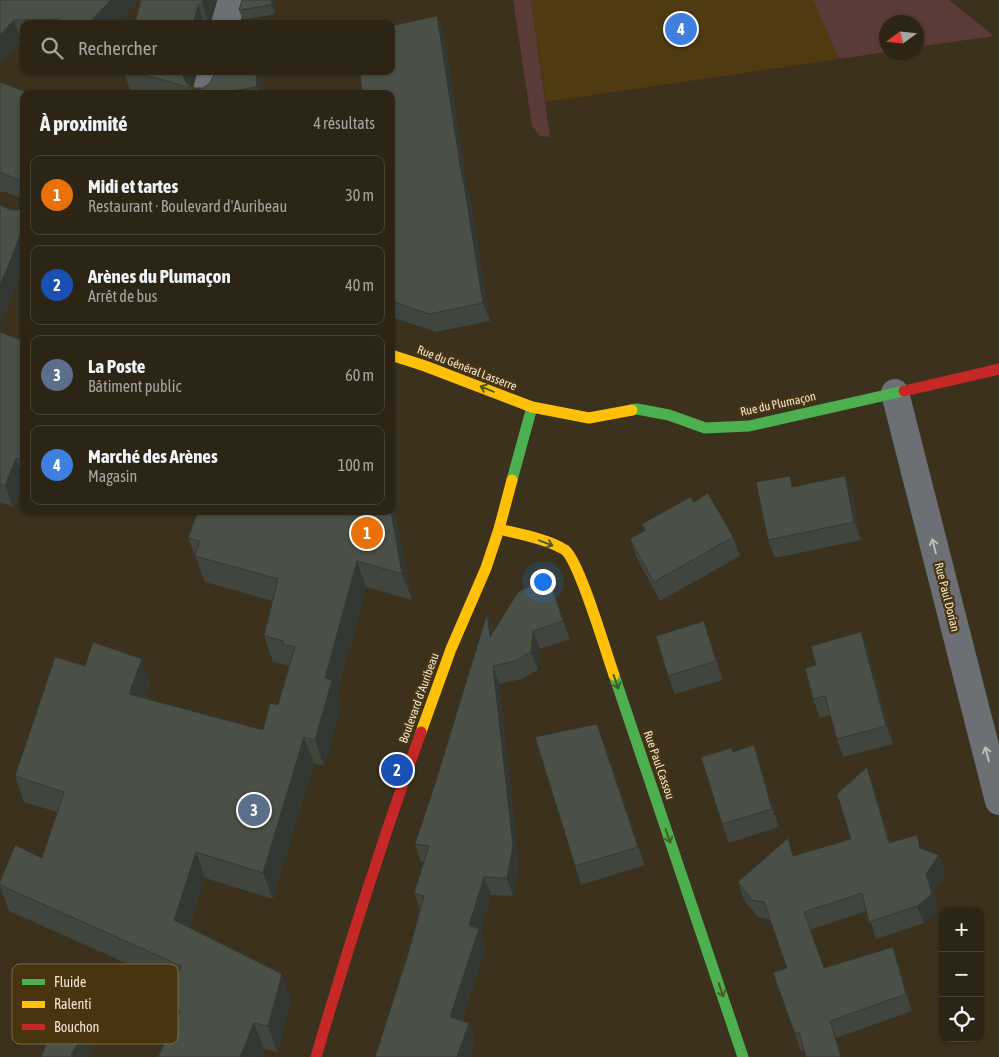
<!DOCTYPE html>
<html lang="fr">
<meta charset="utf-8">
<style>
:root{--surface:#2c2516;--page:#342d1f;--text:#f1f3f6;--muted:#a6a5a1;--line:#484235;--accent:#b2a793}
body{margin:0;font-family:"Asap Condensed",sans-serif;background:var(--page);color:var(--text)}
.controls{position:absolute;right:15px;bottom:15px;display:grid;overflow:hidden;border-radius:10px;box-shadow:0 1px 4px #0004}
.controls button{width:45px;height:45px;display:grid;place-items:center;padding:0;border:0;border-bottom:1px solid var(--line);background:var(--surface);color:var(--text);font:25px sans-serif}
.compass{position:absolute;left:879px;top:15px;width:45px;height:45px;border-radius:50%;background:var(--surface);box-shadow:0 1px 4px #0004;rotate:255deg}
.you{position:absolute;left:542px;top:581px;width:18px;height:18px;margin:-12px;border:4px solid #fff;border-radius:50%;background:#1a73e8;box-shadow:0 0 0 8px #1a73e833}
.badge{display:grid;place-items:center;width:32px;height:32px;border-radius:50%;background:var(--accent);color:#fff;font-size:16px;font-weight:700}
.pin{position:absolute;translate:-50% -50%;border:2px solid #fff;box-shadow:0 1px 5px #0006}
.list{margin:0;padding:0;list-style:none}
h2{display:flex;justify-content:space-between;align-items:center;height:65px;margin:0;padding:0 20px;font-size:21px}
h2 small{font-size:16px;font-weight:400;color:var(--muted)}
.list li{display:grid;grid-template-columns:32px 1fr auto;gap:15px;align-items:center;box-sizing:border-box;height:80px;margin:0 10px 10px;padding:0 10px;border:1px solid var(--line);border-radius:10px}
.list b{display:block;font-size:19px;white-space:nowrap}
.list p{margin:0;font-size:16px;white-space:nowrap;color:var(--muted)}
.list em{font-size:16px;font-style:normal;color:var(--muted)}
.icon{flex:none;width:28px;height:28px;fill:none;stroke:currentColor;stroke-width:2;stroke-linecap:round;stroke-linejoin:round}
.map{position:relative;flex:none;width:999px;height:1057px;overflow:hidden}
.search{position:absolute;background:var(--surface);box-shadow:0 1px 4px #0004;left:20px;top:20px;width:375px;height:55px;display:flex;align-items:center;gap:12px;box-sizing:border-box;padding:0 18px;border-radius:10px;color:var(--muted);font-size:19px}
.panel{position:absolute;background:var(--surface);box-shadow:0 1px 4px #0004;left:20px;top:90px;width:375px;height:425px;border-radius:10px}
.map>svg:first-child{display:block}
.built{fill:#503b11}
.green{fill:#5a3b37}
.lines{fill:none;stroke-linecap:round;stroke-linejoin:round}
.street{stroke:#6c6f73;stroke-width:28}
.fast{stroke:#4caf50;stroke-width:11}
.slow{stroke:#ffc107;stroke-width:11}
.jam{stroke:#c62828;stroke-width:11}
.wall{fill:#40453d}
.shaded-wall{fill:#343832}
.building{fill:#4b5047;stroke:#343832}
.oneway{stroke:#495a23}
.oneway2{stroke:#c3bcb1}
.labels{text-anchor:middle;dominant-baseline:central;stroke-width:4.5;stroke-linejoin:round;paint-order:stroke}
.street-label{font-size:12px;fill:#f2e6d3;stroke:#483510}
.key{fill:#483510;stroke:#7b6a4a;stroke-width:1}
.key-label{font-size:14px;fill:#f2e6d3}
</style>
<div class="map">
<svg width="999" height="1057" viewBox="0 0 999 1057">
<rect width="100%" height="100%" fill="#3b311d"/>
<path class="built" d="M531,0h282l26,59 -293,43z"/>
<path class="green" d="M513,0h18l19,137 -10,-1 -8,-10z
M813,0h136l45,36 -77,11 -1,-25h-30v30l-47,7z"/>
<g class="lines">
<path class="street" d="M225,24l7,-24
M206,94l6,-23
M895,393l104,408"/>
<path class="fast" d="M632,410l5,-1 32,6 36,13 44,-2 155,-35
M512,480l20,-73
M614,675l129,382"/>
<path class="slow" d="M391,355l34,11 107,41 57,11 43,-8
M499,529c20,5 49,10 66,21 15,12 41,103 49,125
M421,732l30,-83 35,-81 13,-39 13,-49"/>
<path class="jam" d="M904,391l95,-22
M316,1057c32,-110 67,-218 105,-325"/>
</g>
<path class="wall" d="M0,0h139l-23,24h-92v17h-3l-21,24z
M141,0h75l-6,24h-75z
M242,0h32l1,14 -32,6 -4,-10z
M444,33l23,156 3,7 20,125 -54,11 -45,-15v-223z
M123,71h71l-4,14 1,1 3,2h9l6,-4 4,-7 2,-6h47l2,23h-122l-11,-3z
M0,82l24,12v105l-19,-7h-5z
M0,332l24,9v138l-11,28 -13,-5z
M793,486l59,8 9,46 -86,18 -7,-18z
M391,490l21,110 -46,-13 -29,108 4,11 -17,60 -10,-3 -41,136 -68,-21 -16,50 102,72 -14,52 -13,-3 -3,8h-103l15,-31 -8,-22 8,-20 -164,-73 -9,-24v-5l42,-24 15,-46 -33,-10 -9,-26 70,-110 66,19 -5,14 117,31 15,-25 11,-39 -16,-4 -9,-26 9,-35 -68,-19 -17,-44 8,-23 -9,-4h204z
M642,524l91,13 7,19 -80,45 -23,-43 -7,-19 14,-8z
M549,578l21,61 -30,10 -2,21 -16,9 -23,5 20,180 -6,32 -22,-1 -11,36 6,16 -24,74 7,2 6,19 -5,15h-95l34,-106 11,-41 -6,-17 10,-31h-3l-6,-18 19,-57 53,-173 7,17z
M704,621l6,18 13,41 -48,14 -7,-18z
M861,632l7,19 25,93 -50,13 -6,-18 -7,-24 -10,3 -7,-19 3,-34z
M604,742l41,123 -64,20 -6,-19z
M733,752l27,12 19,63 -50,16 -7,-19z
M873,785l17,57 31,6 25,24 -13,20 5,19 -14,12 -48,16 -9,-28 -57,19 14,38 75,-4 13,47 -76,27 6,19h-36l-2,-7 -3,1 -28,-78 14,-5 -17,-48 -12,-3 -14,-17 -6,-18 56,-26 57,-17z"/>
<path class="shaded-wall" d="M111,0h28l-23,24h-28z
M203,0h13l-6,24h-1l-7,-20z
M271,0h3l1,14 -3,-9z
M198,5l7,19h-12z
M437,16l7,17 23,156 3,7 20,125 -7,-18 -21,-125z
M14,20l7,21 -21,24v-30z
M183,71h11l-4,14 1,3 -1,-1v1l-7,-11z
M256,71h6l1,1 1,22h-4l-3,-7z
M24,226v41l-24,60v-41z
M16,458l7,21 -10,28 -8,-21z
M845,476l7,18 9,46 -7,-18z
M391,490l21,110 -10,-26 -11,-63z
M357,561l9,26 -29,108 4,11 -17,60 -9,-26 10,-62z
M549,578l7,19 14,42 -7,-18z
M487,614l7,18 -4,5z
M704,621l6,18 13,41 -7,-19z
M533,631l7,18 -2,21 -7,-18z
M861,632l7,19 25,93 -7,-18z
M142,659l9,26 -12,35 -10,-26z
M493,666l6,18 20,180 -6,32 -6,-18z
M597,724l7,18 41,123 -7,-18z
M304,737l10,26 -41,136 -10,-26z
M754,745l6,19 19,63 -7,-18z
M867,767l6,18 22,75 -6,-17z
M196,852l9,26 -22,68 -9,-26z
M939,855l7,17 -13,20 5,19 -14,12 -7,-17 9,-32z
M484,877l7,18 -11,36 6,16 -29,88 -7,-18 19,-92z
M893,947l6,17 13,47 -6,-17z
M282,974l9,26 -14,52 -9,-26z
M830,1021l6,17 6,19h-1z
M254,1023l10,26 -3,8h-21z
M469,1023l6,19 -5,15h-13z
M84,1033l9,24h-21l-1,-2z"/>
<path class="building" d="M0,0h111l-23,24h-24l-5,-5 -45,1 -14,15z
M141,0h62l-1,4 -4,1 -5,19h-58z
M242,0h29l1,5 -33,5z
M437,16l25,162h1l20,125 -54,11 -38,-13v-207h-29l-2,-23h31v-45z
M129,71h55l-1,6 4,7 7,4h9l6,-4 4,-7 2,-6h41l1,16 -43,7z
M0,82l32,12h-8v88l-24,-10z
M0,205l11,5h7l6,-2v18l-24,60z
M0,332l24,9v120l-8,-3 -11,28 -5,-2z
M790,476l2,11 53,-11 9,46 -86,18 -12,-58z
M708,493l25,44 -79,45 -24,-43 16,-9 -4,-6 48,-27 4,5z
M198,511h193l11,63 -45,-13 -32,117 7,2 -17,60 -11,-3 -41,136 -67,-21 -22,68 108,54 -14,52 -14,-3 -14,34h-82l22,-46 -15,-7 16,-38 -181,-81v-3l15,-37 27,13 22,-66 -49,-16 40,-119 30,9 8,-24 49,17 -13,35 134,36 7,-27 8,2 17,-58 -13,-3 1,-3 -19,-5 14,-57 -83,-23 5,-15 -12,-3z
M549,578l14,43 -30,10 -2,21 -16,9 -22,5 20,180 -6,32 -23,-1 -15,48 10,4 -29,88 19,6 -12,34h-82l34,-106 15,-55 -10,-3 15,-47 -14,-2 19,-57 53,-173 3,23 28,-45z
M704,621l12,40 -48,15 -12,-40z
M861,632l25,94 -49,13 -12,-43 -12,3 -8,-31 11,-3 -5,-19z
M597,724l41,123 -63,19 -40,-129z
M754,745l18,64 -50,15 -21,-67 30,-9 2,4z
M867,767l22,76 28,-8 3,13 19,7 -13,19 6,20 -15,12 -48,16 -7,-29 -58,19 20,56 69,-21 13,47 -76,27 11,36h-35l-7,-25 -4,2 -22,-61 14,-5 -23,-66 -12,-2 -14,-18 50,-44 5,18 58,-17 -14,-45z
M58,1017l26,16 -13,22 3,2h-33z"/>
<defs><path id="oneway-shaft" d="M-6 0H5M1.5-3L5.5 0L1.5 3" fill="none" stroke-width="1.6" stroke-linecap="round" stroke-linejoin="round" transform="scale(1.25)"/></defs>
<g class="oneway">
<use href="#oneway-shaft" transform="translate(487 389) rotate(-157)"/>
<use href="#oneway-shaft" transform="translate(546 543) rotate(21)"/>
<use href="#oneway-shaft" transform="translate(616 682) rotate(71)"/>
<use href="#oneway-shaft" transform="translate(668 836) rotate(71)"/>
<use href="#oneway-shaft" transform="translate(721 990) rotate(71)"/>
</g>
<g class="oneway2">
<use href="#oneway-shaft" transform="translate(934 546) rotate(-104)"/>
<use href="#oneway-shaft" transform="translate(987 754) rotate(-104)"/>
</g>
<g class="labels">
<g class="street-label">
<text transform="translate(467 368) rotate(21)">Rue du Général Lasserre</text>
<text transform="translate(778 404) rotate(-12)">Rue du Plumaçon</text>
<text transform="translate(947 597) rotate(76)">Rue Paul Dorian</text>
<text transform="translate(419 698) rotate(-70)">Boulevard d'Auribeau</text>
<text transform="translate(659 765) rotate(71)">Rue Paul Cassou</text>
</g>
</g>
<rect x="12" y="964" width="166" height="80" rx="8" class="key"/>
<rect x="22" y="979" width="23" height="6" fill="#4caf50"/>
<rect x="22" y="1001" width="23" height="7" fill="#ffc107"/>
<rect x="22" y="1024" width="23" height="6" fill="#c62828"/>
<g class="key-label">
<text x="54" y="987">Fluide</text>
<text x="54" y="1009">Ralenti</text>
<text x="54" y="1032">Bouchon</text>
</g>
</svg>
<div class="controls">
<button>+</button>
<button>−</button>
<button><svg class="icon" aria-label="locate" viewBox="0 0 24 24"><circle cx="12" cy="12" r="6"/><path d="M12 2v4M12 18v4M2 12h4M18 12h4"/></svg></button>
</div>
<svg class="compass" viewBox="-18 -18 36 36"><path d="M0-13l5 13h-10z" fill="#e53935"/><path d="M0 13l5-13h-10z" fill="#a6a5a1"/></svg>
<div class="you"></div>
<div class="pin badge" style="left:367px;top:533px;background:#e8710a">1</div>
<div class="pin badge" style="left:397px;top:770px;background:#1a4fb4">2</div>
<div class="pin badge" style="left:254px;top:810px;background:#5c6f8a">3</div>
<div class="pin badge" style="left:681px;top:29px;background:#3f7fe0">4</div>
<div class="search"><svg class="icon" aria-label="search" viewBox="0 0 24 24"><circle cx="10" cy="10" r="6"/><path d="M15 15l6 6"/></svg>Rechercher</div>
<section class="panel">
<h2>À proximité<small>4 résultats</small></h2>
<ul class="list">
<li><span class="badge" style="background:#e8710a">1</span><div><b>Midi et tartes</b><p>Restaurant · Boulevard d'Auribeau</p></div><em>30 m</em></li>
<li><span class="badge" style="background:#1a4fb4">2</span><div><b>Arènes du Plumaçon</b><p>Arrêt de bus</p></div><em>40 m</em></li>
<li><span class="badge" style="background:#5c6f8a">3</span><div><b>La Poste</b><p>Bâtiment public</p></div><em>60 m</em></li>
<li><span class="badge" style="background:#3f7fe0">4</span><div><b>Marché des Arènes</b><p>Magasin</p></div><em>100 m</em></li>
</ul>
</section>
</div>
